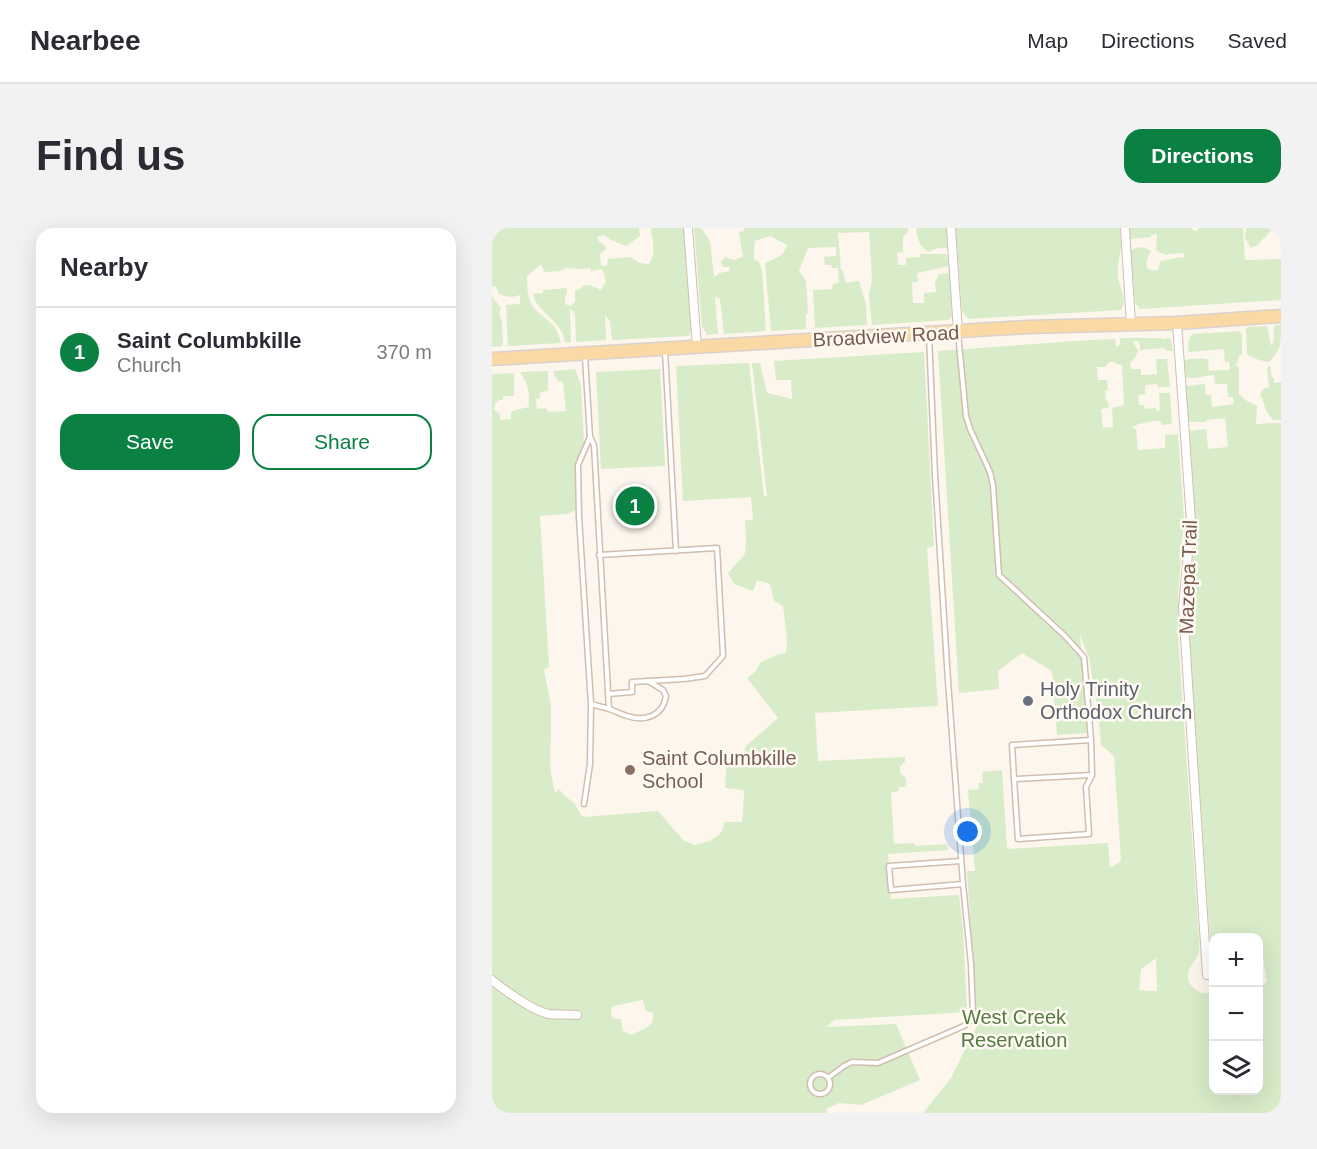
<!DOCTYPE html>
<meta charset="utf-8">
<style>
:root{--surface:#fff;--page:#f2f2f3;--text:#2b2b33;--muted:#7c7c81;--line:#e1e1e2;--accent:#0b8043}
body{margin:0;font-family:Helvetica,sans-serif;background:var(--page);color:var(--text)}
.controls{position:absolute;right:18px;bottom:18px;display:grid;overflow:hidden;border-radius:12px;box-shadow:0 6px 24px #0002}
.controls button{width:54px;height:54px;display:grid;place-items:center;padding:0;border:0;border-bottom:2px solid var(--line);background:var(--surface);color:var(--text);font:30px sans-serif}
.you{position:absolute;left:476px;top:604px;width:21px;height:21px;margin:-15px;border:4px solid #fff;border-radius:50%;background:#1a73e8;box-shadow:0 0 0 9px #1a73e833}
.badge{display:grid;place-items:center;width:39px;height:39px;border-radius:50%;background:var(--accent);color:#fff;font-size:20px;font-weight:700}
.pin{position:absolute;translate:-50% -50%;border:3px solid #fff;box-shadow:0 2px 6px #0006}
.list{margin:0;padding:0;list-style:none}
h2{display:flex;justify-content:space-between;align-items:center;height:78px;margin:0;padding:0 24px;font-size:26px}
h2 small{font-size:20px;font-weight:400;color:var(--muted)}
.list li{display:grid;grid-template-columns:39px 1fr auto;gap:18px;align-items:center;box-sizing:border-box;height:90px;padding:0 24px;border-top:2px solid var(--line)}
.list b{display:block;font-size:22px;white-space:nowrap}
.list p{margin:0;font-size:20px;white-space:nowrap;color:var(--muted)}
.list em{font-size:20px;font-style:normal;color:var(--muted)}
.actions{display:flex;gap:12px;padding:18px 24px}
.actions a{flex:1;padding:14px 0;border:2px solid var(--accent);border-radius:18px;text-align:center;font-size:21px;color:var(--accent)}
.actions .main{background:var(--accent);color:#fff}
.icon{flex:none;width:33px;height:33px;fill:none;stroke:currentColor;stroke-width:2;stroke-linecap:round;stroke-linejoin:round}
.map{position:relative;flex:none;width:789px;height:885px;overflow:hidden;border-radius:18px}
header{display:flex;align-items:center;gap:36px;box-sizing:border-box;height:84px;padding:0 30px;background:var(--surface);border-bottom:2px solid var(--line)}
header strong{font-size:28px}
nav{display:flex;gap:33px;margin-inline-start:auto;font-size:21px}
.intro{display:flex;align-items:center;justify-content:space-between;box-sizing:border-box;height:144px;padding:0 36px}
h1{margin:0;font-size:42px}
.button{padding:15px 27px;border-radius:18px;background:var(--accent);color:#fff;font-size:21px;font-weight:700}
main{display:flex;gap:36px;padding:0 36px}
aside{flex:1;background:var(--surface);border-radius:18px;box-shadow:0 6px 24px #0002}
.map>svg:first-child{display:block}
.green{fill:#d8ecc9;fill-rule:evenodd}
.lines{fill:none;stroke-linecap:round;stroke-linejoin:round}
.service-casing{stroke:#d1beb0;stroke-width:7}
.minor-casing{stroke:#d1beb0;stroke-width:10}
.primary-casing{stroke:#dad1cd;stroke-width:15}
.service{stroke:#fff;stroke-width:4}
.minor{stroke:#fff;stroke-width:8}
.primary{stroke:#fbd9a5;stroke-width:12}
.worship-dot{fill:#6b7280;stroke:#fffaf3;stroke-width:2}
.education-dot{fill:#8d6e63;stroke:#fffaf3;stroke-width:2}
.labels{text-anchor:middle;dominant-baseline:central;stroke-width:5;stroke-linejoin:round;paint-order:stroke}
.street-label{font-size:20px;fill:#7a5c4d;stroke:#fffaf3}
.worship-label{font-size:20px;fill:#5b616d;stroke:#fffaf3;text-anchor:start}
.education-label{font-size:20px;fill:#785e54;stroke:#fffaf3;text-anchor:start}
.park-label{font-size:20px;fill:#537a41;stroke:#fffaf3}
</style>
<header>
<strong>Nearbee</strong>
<nav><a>Map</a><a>Directions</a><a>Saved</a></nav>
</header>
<div class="intro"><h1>Find us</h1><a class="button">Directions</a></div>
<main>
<aside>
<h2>Nearby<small></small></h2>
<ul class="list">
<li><span class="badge">1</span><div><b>Saint Columbkille</b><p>Church</p></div><em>370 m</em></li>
</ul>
<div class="actions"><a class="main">Save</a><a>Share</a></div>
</aside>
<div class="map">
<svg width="789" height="885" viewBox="0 0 789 885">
<rect width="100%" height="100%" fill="#fdf6ec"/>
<path class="green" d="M1,0h146l1,8 -14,10 -15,-6 -7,-5 -7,2 2,4 8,7 -7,6 1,12 6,-1 1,-6 22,-2 10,6 9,1c8,-11 3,-23 2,-36h33l8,100 -3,8 -77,4 -2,-19 -5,-6 1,25 -30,2 -1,-28 -5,-5 1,33 -6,1c-2,-23 -28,-29 -32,-49l10,-1v-3l24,-2v6l-2,3v7l5,2 5,-4v-12l6,-1 1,-3 8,-1 11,5 5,-9 -4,-12 -11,2v-3l-9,1 -16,-1 -5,3 -17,1 -2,-6 -2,-1 -13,11c0,11 0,24 8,33 13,14 21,13 26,34l-53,3 -2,-41 14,-1v-9c-8,3 -15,2 -22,-2l-2,-7 -4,1v-48h1l2,-3z
M202,0h7l9,13 4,36 6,-4 9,-2 1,-4h-7l-2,-5 4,-5 9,3 9,-3 -4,-25 5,-1v-3h163l2,2 -6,8v14l-6,1 1,12h8v-7l14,-1v-3h26l1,2 2,10 -32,7 1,9h-6l1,21h11v-10l12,-1 -1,-9 4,-9 11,-1 2,43 -3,4 -77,5 -3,-30 3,-16 -3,-47 -31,1 3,37h2l2,13 14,-2 7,24 1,20 -52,3 -2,-38 19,-1 1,-5 6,-1 -1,-15h-6l-1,-3h-6l-1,-8 12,-1v-9l-28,1 -9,23 7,10 2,33h-2v15l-35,2 -6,-68 17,-8 5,-10 -17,-9 -15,5 -1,8v11l5,2 3,8 4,61 -42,3 -4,-35 -5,-2 3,37 -11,1 -5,-9z
M427,0h28l1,20h-10l-10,4c-9,-7 -11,-13 -12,-23z
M464,0h164c0,8 2,17 0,25 -1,9 -3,15 -2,24 2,12 10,22 3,33l-153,9 -6,-8 -5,-66 -2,-12h1z
M637,0h62l3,3h3l2,-3h44l2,32 36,-1v41l-141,9 -5,-6 -4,-51 -1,-1c8,-5 13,-5 21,0 -6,10 -8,22 7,19l2,-9 22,-4 2,1v-5l-15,1 -1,1 -5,-1 -7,-4 1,-16 -6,1v2l-21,2z
M754,0h23l2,3 -14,14 -6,3 -6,-10z
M0,68l9,13 -2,5 3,7 1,25 -11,1z
M783,97h6c0,19 0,25 -12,37l-10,-2 -12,-5 -1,-26 2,-2 19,-1 4,20c5,-7 1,-14 4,-21z
M748,103l2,4v19l-3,2 -2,8h-3l5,3v27l8,7 10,5 -1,18 25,-1v690h-358l28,-35 26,-53 -10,-154h8l-7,-81 11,-1 -1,-6h5l-1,-11 20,-2 5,79 101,-6 2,25 11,-7 -7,-105 -13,-11 -3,-34 -9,-53 -9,-24 7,99 -30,2 -5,-64 -30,-18 -24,18 1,18 -40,4 -21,-342 152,-11 25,-1 1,8 4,-2v-7h41l3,1 6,-1 2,6 1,7h-7l-2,-3 -24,2 -1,-9h-6l5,10 -3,7 -5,5 1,6h10v6l16,-1 -1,-15h11l3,28h-12v-3l-13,1v9l-7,1 1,10h5l1,4 11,-1v3l4,-1 -1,-17h11l2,31 -9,1 -4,-4h-7l-2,1 -12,2 -2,2h-3v3h3l2,21 27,-2v-13l13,-1 6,84 -6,77v41l21,303c0,5 1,10 -1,15 -5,12 -19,21 -3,35 5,5 12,5 18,3l1,98h44l1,-103 8,-5 -4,-24h-4l-1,-20h-44l-1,18 -2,-6 -23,-315 -1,-28 7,-91 -4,-85 16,-2 2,20 20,-2 -3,-29 -19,2v2h-18l-2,-36 18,-2 1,1 1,10h5l1,12 22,-3 -1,-7h-5l-1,-13h-12l-1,-9c-10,0 -18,5 -28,2l-2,-16 5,-2 14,-1 1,1h4l1,12 16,-1 2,1 3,-3 -1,-6h-4l-1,-13 -35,3c-1,-8 -2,-13 4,-18zM617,134h4l4,2 5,1 2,40 -12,3 1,19 -10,1 -2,-19 8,-1 -1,-6 -2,-1 -1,-10 3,-1 -1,-10h-9l-1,-13h8zM664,730l1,33 -18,-1 2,-21z
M432,124l10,194 -7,2 11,158 -123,7 3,48 87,-4v4l-5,6v6l6,5v9h-7v4l-8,1 3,52 20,-1 2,3 31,-2 1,6 -60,4 3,45 68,-4 4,34 4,83 -133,8 -7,7 69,-3 24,56 -59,25 -22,-2 -13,6 1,4h-335v-739l22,-1v23h-11v4h-5v2l-3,1 -1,7 5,3 2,7 10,-1v-7l4,-2 14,-3v-13l-3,-12 -6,-10 28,-1v20l-8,1v6l-4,1 1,10 8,-1 4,4 17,-1 -3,-29 -5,-1 -4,-6v-4l21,-2 6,16 3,58 -8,21v46l-9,4 -27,2 8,133 1,18 -5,3 7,35v29l-1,18 1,21 4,20 4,-4 6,7 10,8 6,11 3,2 74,-6 25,29 11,5 16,-4 10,-7 3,-5 1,-7h18l2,-28 1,-2 -2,-2 -18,-2 2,-34 18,2v-9l33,-29 -31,-40 8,-6 6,-10 16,-7 9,-2 1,-13 -4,-34 -9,-5 -4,-17 -13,-4 -4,11 -19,-7 -6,-11 17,-19 1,-15 -1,-19h8l-2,-23 -68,4 -7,-135 73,-3 15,133 3,1 -15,-134h8l7,30 25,6 -1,-19h-15l-2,-19zM151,772l3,11 7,2 -1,10 -6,5 -15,7 -8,-4 -2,-12 -9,-1 -1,-10 2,-2z
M778,137l2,13h2v5l7,-1v38h-9v-2c-8,-7 -6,-13 -12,-23l3,-6 6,-2 -2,-18z
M168,141l5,97 -64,3 -5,-97z"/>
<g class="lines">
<defs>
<path id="service" d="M466,105l8,83 4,13 20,43 3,13 6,90 66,61 19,21 7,83 1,35 -6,12 3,47 -71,5 -4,-60 78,-4
M437,108l6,139 13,206 15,203 -72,6 -2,-24 72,-5
M173,123l11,200
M93,129l5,80 4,8 15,264
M98,209l-12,28 1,52 12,187c6,2 12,3 18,5 6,2 12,5 18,7 18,6 36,0 39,-20l-3,-6 -15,-9
M107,327l118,-7 6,108 -18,20 -21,3 -52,3v10l-24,2
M522,551l-2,-34 79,-5
M92,576l6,-40 1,-60
M318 856a10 10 0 1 1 20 0a10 10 0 1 1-20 0Z
M336,850l16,-12 8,-4 26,1 86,-37 7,-6 2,-6 -2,-50 -8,-80"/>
<path id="minor" d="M196,0l9,119
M459,0l7,104
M633,0l6,96
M685,95l14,198 -8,86 24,368
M0,752c12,10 41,31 57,34 9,1 19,0 28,1"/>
<path id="primary" d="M0,131l536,-32 149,-4 104,-7"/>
</defs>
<use href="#service" class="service-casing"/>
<use href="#minor" class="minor-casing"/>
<use href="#primary" class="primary-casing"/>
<use href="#service" class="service"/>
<use href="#minor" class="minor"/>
<use href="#primary" class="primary"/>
</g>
<circle class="worship-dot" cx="536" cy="473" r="6"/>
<circle class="education-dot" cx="138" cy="542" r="6"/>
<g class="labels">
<g class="street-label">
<text transform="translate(394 108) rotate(-3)">Broadview Road</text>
<text transform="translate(696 349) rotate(-88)">Mazepa Trail</text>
</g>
<g class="worship-label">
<text x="548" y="461">Holy Trinity<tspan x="548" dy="23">Orthodox Church</tspan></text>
</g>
<g class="education-label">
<text x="150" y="530">Saint Columbkille<tspan x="150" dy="23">School</tspan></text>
</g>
<g class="park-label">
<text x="522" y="789">West Creek<tspan x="522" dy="23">Reservation</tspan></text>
</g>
</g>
</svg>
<div class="controls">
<button>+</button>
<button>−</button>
<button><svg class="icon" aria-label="layers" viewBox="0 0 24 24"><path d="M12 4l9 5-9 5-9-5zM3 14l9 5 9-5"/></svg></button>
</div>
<div class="you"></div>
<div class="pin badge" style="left:143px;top:278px">1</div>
</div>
</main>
